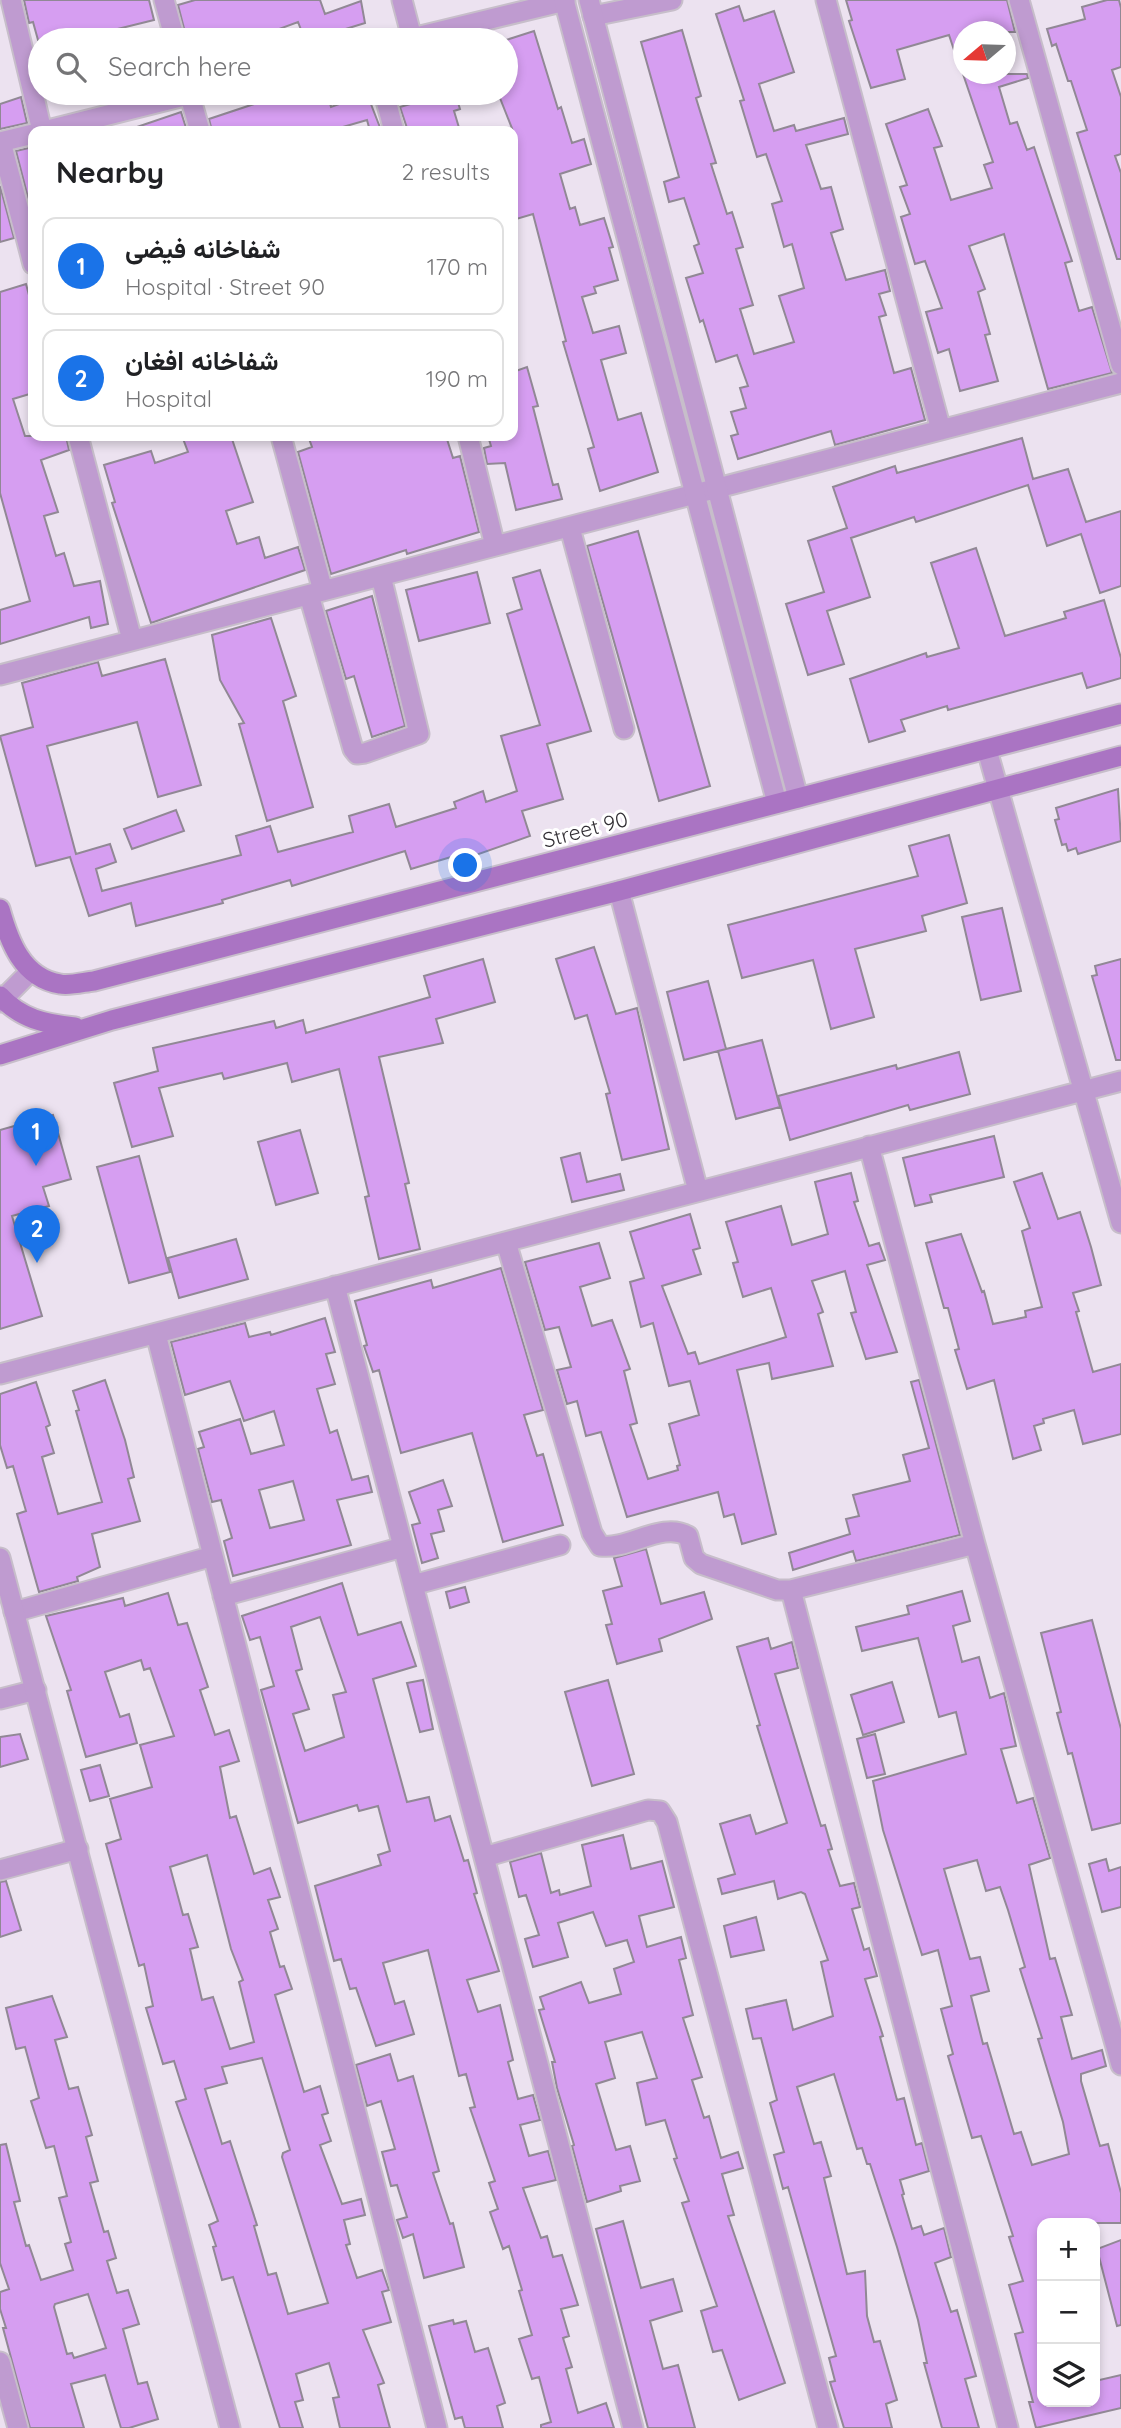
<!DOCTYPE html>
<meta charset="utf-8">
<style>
:root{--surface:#fff;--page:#f2f2f2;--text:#202124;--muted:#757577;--line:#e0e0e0;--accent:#1a73e8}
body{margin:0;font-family:Quicksand,Vazirmatn,sans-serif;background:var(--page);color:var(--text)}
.controls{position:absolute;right:21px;bottom:21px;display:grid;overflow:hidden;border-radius:14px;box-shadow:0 4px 10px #0003}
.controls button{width:63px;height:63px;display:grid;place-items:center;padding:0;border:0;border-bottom:2px solid var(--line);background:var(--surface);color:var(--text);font:35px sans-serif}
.compass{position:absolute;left:953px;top:21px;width:63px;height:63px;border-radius:50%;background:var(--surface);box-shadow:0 4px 10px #0003;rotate:251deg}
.you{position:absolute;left:466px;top:866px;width:24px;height:24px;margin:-18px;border:5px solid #fff;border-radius:50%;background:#1a73e8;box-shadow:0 0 0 10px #1a73e833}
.badge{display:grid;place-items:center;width:46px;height:46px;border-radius:50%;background:var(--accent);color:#fff;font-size:23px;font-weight:700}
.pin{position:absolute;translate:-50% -58px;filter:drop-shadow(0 2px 4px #0008)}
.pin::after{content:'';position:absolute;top:37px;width:24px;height:21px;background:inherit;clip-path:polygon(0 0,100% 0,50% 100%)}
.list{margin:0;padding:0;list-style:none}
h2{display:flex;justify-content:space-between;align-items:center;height:91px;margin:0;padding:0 28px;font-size:30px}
h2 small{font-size:23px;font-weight:400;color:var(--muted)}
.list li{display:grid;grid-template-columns:46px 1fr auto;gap:21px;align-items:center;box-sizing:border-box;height:98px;margin:0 14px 14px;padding:0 14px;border:2px solid var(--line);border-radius:14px}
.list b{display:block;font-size:26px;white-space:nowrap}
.list p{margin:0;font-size:23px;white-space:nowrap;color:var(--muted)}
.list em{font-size:23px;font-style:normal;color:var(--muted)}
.icon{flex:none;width:38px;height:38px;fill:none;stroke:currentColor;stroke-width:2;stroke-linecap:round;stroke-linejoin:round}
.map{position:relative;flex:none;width:1121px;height:2428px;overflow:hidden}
.search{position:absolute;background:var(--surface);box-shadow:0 4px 10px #0003;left:28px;top:28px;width:490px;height:77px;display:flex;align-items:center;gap:18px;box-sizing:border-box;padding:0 24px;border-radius:38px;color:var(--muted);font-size:26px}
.panel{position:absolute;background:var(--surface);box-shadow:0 4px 10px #0003;left:28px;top:126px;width:490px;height:315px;border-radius:14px}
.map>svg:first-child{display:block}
.building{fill:#d69ef1;stroke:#918895;stroke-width:2;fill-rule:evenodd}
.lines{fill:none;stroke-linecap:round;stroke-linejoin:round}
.minor-casing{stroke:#c7beca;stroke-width:23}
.tertiary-casing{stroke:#c7beca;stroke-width:23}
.secondary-casing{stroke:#c7beca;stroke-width:23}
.minor{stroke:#bf9bd0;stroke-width:19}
.tertiary{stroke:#bf9bd0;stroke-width:19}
.secondary{stroke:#aa74c3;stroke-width:19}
.labels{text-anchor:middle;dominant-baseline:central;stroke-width:6;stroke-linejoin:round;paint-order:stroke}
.street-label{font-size:21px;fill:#322f34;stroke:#fff}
</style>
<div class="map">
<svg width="1121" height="2428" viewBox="0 0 1121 2428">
<rect width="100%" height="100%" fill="#ece2f0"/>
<path class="building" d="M24,0h125l5,20 -81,20h-35l-5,-18 -4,1z
M195,0h125l5,14 36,-13 4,22 -55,17h-5l-7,-18 -30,11 2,7h-83l-9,-35z
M846,0h161l8,32h-52v36h-3l-11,-33 -52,15 8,29 -34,9 -22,-67 3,-1z
M1107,0h12l2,8v59l-9,3 9,27v57l-6,2 6,17v86h-4l-40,-126 10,-3 -16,-49h-3l-12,-37 -4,2 -5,-17 38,-10 -3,-12z
M739,6l5,15 30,-10 20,61 -35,12 15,47 20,-6 2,6 48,-13 4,16 -42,11 15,44 10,-2 12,42 -12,4 15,47 39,-10 5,21 -11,3 7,21 -7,2 15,56 17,-5 14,52 -90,25 -4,-14 -93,28 -7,-23 7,-2 -7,-22 15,-4 -6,-20 8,-2 -11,-31 -21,7 -13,-42 -3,2 -14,-44 17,-5 -9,-27 5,-2 -15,-46 -15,4 -5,-20 15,-5 -38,-135 41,-12 19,66 -5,2 20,65 -5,1 16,50 5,-2 11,35 -7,2 17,56 -13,4 14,45 40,-12 -15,-46 25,-8 -12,-44 -8,3 -12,-43 10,-3 -16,-47 -9,3 -17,-56 4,-1 -28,-86z
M534,31l24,78 3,-2 11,36 12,-4 7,25 -31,10 10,35 5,-2 5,18 24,-7 9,29 -4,1 9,32 -24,7 2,6 -14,4 11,36 26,-7 7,27 -25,7 17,60 23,-7 17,59 -58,19 -12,-42 6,-2 -31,-105 3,-1 -33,-127 -20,6v-89l-15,-38h8v-53z
M963,74h64l1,4 -29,9 11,37 7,-2 10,28 7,-3 38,114 -7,2 14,48 13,-4 20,66 -64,16 -44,-155 -35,12 16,43 -7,3 12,42 -5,1 13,46 -38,10 -11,-42 -11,4 -12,-41 16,-4 -17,-47 -10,3 -14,-47 9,-3 -10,-27 7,-2 -21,-61 42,-15 14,37 -8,2 17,52 41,-12 -8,-23 9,-3z
M287,93h40l4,14 36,-13 14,36 -11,1 -3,-11 -38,11h-117l-3,-12z
M448,93h7l5,16 -6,2 6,20h-52l-8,-24z
M21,97l6,26 -27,6v-25z
M181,112l6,19h-53v-3z
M33,147v70l-17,-66z
M0,186l14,52 -14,4z
M26,284l7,26v83l-20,6 12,37h41l3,14 -28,10 17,52 -14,4 12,40 8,-3 10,33 26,-5 8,43 -17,4 -2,-11 -89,27v-34l30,-9 -30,-108v-201z
M527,367l11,39 -5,1 20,78 5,-1 4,15 -46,11 -11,-47 -18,1 -3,-16 7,-2 -3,-10h25v-64z
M182,436h49l22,66 -27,9 11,33 22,-7 6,21 33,-11 7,23 -154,53 -39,-120 3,-1 -11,-37 47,-14 4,12 33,-11z
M308,436h138l7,22 7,-2 19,76 -72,22 -1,-4 -75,24 -33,-122 14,-5z
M1022,438l11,41 35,-10 18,53 35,-11v75l-21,7 -19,-59 -34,12 -19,-61 -112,37 -2,-5 -63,21 19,59 -43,14 17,53 -36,11 -22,-71 38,-12 -16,-51 39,-13 -14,-41 62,-21 2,7z
M638,531l72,255 -51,15 -72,-255z
M976,548l29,88 61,-18 -2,-6 40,-12 17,58v20l-34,10 -5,-15 -134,37 -1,-4 -46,14 4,11 -36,11 -19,-63 76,-26 1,4 32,-9 -28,-85z
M540,570l51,161 -44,13 16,55 -41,12 8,25 -57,20 -2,-5 -60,18 -6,-18 -113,35 -2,-6 -68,20 1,3 -87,23 -5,-23 -42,13 -19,-59 -34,9 -36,-130 33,-9 -11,-44 76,-21 4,14 63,-17 36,126 -43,12 -21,-75 -90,24 29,108 34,-10 6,18 -20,7 6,22 139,-36 -5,-19 34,-10 8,26 75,-20 -4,-16 40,-12 7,23 60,-19 -2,-6 29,-11 3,11 31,-11 -16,-55 39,-11 -33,-111 15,-5 -9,-31z
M477,572l13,51 -71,18 -13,-51z
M372,596l33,130 -33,11 -18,-61 -8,3 -20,-68z
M271,618l25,78 -13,5 30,106 -46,14 -28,-97 5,-1 -24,-43 -8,-45z
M1118,789l3,52 -43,13 -2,-6 -8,3 -2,-7 -4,1 -7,-25 4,-1 -3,-11z
M176,810l8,21 -52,18 -8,-20z
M949,835l18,68 -45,13 4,15 -71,18 19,68 -43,12 -18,-69 -71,18 -14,-53 190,-49 -9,-30z
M1002,908l19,83 -40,9 -19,-83z
M594,947l22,67 21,-6 32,141 -47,11 -16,-66 4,-1 -23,-78 -12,4 -19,-60z
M483,959l12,43 -59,17 7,24 -64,14 30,126 -4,1 15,65 -41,10 -14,-62 4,-1 -30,-127 -47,13 -5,-19 -63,16 -2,-6 -63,15 14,48 -41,11 -18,-64 44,-12 -5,-23 121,-27 2,7 27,-8 3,13 124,-36 -6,-21z
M1121,959v101h-5l-24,-84 5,-1 -2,-9z
M708,981l18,68 -42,11 -17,-68z
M762,1040l18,67 -44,12 -18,-68z
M959,1052l11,42 -60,16 -2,-5 -118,35 -12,-44 118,-31 1,4z
M53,1115l18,64 -28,8 6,19 -37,10 30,100 -42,13v-199z
M300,1130l18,63 -42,12 -18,-63z
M994,1136l10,41 -74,18 2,7 -17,4 -12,-48z
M580,1153l7,29 33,-8 4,16 -52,12 -11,-44z
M139,1156l31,116 -41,11 -32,-116z
M851,1173l7,28 -4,1 15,44 10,-3 6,17 -18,5 30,87 -31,7 -15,-46 5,-1 -11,-41 -33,10 11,31 -5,2 15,52 -61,13 -3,-16 -32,7 39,164 -34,10 -8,-30 -10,3 -6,-25 -91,25 -26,-85 -15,4 -9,-35 -10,3 -10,-34 14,-3 -12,-40 -14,3 -20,-68 74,-19 11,35 -30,9 12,39 20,-6 18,49 -6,2 13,52 -7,2 18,54 30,-9 -1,-4 3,-1 -11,-41 30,-9 -9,-34 -21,5 -16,-63 -12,4 -11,-45 14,-4 -14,-46 60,-18 10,34 -7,2 8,24 -39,12 26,68 7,-2 4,12 87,-27 -15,-49 -28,9 -10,-34 5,-1 -12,-40 55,-16 11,39 36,-11 -13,-52z
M1042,1173l16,46 22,-7 11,35 10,38 -28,8 6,18 -3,1 17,60 28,-8v70l-38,10 -9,-34 -31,9 1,4 -10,3 7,24 -28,9 -19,-79 -27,9 -12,-39 4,-1 -11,-41h-4l-18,-65 35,-9 21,58 2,-1 9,33 33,-7 -1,-6 17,-4 -20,-76 8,-3 -16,-46z
M236,1239l12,40 -69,19 -11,-40z
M501,1268l42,142 -19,5 13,41 6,-2 20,71 -60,17 -31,-109 -71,20 -22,-83 -6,2 -9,-26 3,-1 -12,-44 76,-21 2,8z
M325,1318l10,34 -9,2 9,30 -18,5 13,44 7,-3 15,50 16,-4 4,16 -35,8 14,45 -118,31 -9,-35 8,-3 -11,-38 -9,2 -14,-53 6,-2 -5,-15 41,-13 11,35 33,-9 -10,-34 -30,10 -14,-40 -45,14 -14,-53 74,-19 4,14 21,-5 1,3zM293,1481l11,39 -34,8 -11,-38z
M105,1380l20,60 9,37 -6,2 12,42 -48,13 8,33 -23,10 1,4 -39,11 -22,-78 9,-3 -13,-45 -6,2 -7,-23v-51l36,-12 14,43 -4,2 8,26 -12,4 16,57 44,-12 -26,-91 3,-1 -6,-19z
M919,1380l41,155 -104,26 -3,-10 -60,19 -4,-17 61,-19 -4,-15 13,-3 -6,-21 57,-14 -7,-26 26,-7 -18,-66z
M443,1480l9,26 -14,4 6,21 -13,3 7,24 -16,5 -10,-38 8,-2 -11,-31z
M646,1549l15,55 43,-12 8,27 -53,20 3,12 -45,13 -11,-39 6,-1 -9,-33 19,-5 -8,-28z
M342,1583l16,52 43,-13 15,44 -43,13 34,123 22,-5 6,24 15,-5 14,45 4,-1 9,33 -3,1 25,77 -32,9 11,32 22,-7 13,55 -5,2 10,37 15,-4 7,25 -20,5 9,31 19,-5 8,29 -33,8 18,50 6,-2 6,21 9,-2 16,50 -17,4 8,27 -6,2 9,29 -6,2 12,44 28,-10 8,25h-73v-3l10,-3 -12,-45 -7,2 -13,-40 13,-4 -13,-44 3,-1 -13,-44 -6,3 -13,-37 8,-3 -9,-26 6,-2 -25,-73 5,-1 -9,-33 -7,2 -31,-126 -45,13 12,41 9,-3 10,33 -38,12 -20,-58 -6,1 -9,-30 -7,2 -19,-75 66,-21 -3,-10 12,-4 -12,-45 -19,5 -2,-6 -59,18 -37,-133 13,-4 -14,-49 -10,3 -8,-24zM320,1617l26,75 -13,3 11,42 -39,14 -12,-37 16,-5 -13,-38 6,-2 -11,-42z
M465,1587l4,15 -19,6 -4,-16z
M962,1591l8,30 -17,5 9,36 17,-5 11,41 14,-5 12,53 -15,3 16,54 16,-5 17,60 -21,7 21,94 5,-1 17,57 -11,2 11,42 30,-9 4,16 -25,8v7l19,65 8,-2 13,49v30h-79v179h53v-21l26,-6v33l-85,20 -7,-26h4l-18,-68 8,-2 -14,-47 14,-4 -14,-44 4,-1 -32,-100 -9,2 -24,-82 5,-2 -12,-45 11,-3 -14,-56 -16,5 -39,-125 -10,-49 93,-27 -10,-42 -17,5 -21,-79 -56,13 -6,-24 53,-13 -2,-8zM977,1860l9,31 14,-4 8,23 17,57 -5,2 22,69 -4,1 25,83 6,32 -37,11 -11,-33 -7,2 -27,-91 -4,1 -12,-48 18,-5 -9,-34 -10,2 -26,-90z
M168,1593l10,32 9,-2 21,64 -8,3 15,45 14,-5 10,31 -19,6 10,51 6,-2 18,58 16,-6 10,29 -12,3 10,29 -8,3 10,35 4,-1 8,23 -17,6 29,97 16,-6 8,27 -6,2 9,26 -11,4 22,59 19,-5 4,16 -21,5 6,24 -4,1 11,33 25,-8 7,20 -7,2 9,30 -28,8 21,53 -6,2 12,43h-50l-7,-30 6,-1 -10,-34 -33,11 7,26 -8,2 8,26h-23l-47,-151 -11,3 -9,-33 3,-1 -7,-21 9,-4 -42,-119 10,-3 -12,-38 -11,3 -17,-56 7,-2 -9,-42 -5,2 -33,-122 15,-5 -11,-40 42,-12 -12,-42 34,-9 -24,-68 -6,2 -3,-10 -36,12 15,45 9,-3 8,29 -51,14 -19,-66 4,-1 -25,-74 77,-18 2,8zM207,1855l24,94 12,31 -4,2 15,60 -24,7 -17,-52 -11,3 -12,-51 8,-2 -10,-33 -5,1 -13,-48zM262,2058l28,92 -7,3 -1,4 46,146 -40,11 -12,-41 -8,2 -14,-49 3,-1 -27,-84 -8,3 -17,-55 22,-6 -5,-16z
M1092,1620l29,109v94l-29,7 -20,-77 -4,1 -11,-41 4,-1 -20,-79z
M768,1638l3,11 21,-7 6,26 -23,6 46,152 4,-1 7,24 -4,1 12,36 14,-3 6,24 -8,2 12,41 5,-2 8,28 -12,3 18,57 -3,1 17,63 7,-2 12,47 6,-2 7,28 -29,9 4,14 -2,1 10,34 9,-3 3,9 20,-7 7,29 -16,6 16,49 6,-2 19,66 -11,3 14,49h-37l-18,-65h3l-9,-43 -21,-73 -27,-83h-3l-5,-16 -5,1 -23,-75 -37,13 17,57 7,-2 10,34 -7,2 23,96 18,-3 2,45 7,26 6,-1 17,59 -11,4 6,24h-48l-14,-46 5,-1 -6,-23 7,-2 -48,-169 -5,2 -9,-34 10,-3 -14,-49 7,-3 -16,-62 -8,1 -7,-30 40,-9 7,30 40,-14 -12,-54 7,-2 -23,-66 -4,-2 -23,7 -4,-18 -52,13 -4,-15 17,-5 -15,-50 30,-9 6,19 31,-11 -30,-97 3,-1 -23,-78z
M423,1680l10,49 -13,3 -13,-49z
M608,1680l26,94 -42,12 -27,-94z
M892,1682l12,40 -41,13 -12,-40z
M20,1734l8,25 -28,8v-30z
M875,1734l10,40 -18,4 -10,-39z
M100,1765l9,31 -19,5 -9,-31z
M623,1835l8,34 31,-8 12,46 -35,9 8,31 34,-10 5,21 -7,2 14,55 -10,3 19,59 -10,3 12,38 5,-2 12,42 17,-6 5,16 -21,6 12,41 -6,1 57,167 -46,17 -17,-50 -9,2 -12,-41 16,-5 -35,-103 7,-2 -15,-42 3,-1 -12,-38 -19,5 -9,-42 20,-5 -15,-46 -37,10 10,36 -19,6 20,66 14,-4 10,35 -20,5 1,5 -34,11 -15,-56 2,-1 -17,-57 -5,-26h3l-16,-52 5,-1 -4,-12 41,-15 8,21 32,-9 -7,-25 20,-7 -7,-22 -21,6 -13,-34 -35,11 10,34 -35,10 -8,-28 14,-4 -13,-40 -7,2 -9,-35 31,-9 10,40 8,-3 1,5 31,-9 -9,-41z
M1106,1859l3,12 12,-4v40l-19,5 -13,-48z
M6,1881l15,49 -21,7v-55z
M756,1917l8,33 -33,7 -7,-31z
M52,1996l15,41 -12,3 14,49 9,-2 14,48 -6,2 12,44 -8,2 14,49 4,-1 8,27 -9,3 10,32 11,-3 11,34 -16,5 15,55 9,-2 11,37 -29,9h-8l-16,-53 -34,9 13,44h-54l-27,-100h3l-6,-19v-17l9,-3 -9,-26v-118l6,-1 14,57 -6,1 12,44 3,-1 12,35 32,-10 -8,-26 6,-2 -12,-44 8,-2 -13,-50 -8,2 -15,-47 8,-3 -14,-51 -9,2 -10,-41zM88,2294l18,54 -32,10 -2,-5 -5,1 -13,-47 1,-3z
M390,2054l8,27 15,-5 26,95 -6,2 17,51 3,-1 11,44 -40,11 -11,-44 -10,4 -6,-18 10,-3 -10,-32 -6,1 -9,-34 13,-3 -14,-48 -14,5 -11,-41z
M623,2221l18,67 32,-9 9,32 -32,10 13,48 15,-4 17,63h-47l-52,-199z
M1121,2240v85l-4,1 -20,-77z
M453,2320l1,4 12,-3 9,31 13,-4 17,55 -8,3 6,22h-38l-3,-11 -7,2 -26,-93z"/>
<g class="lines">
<defs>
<path id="minor" d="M11,0l31,131
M164,0l11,40
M402,0l10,38
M826,0l115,430
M1019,0l102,365
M593,16l79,-16
M404,40l161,-39
M189,93l11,38
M384,93l10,38
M44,131l152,-38
M0,142l33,-8
M1,142l32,122
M78,436l54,204
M281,436l42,155
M468,436l27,110
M570,528l54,201
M309,595l44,154 4,5 8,-1 54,-19 -38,-158
M0,675l1121,-292
M987,750l134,473
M619,891l79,300
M869,1146l106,398 146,521
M506,1242l86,291 8,13c29,4 62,-25 88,-10l6,22 7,6 76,26h14l184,-46
M335,1286l298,1142
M156,1334l281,1094
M0,1374l1121,-293
M413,1585l147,-40
M791,1590l217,838
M223,1596l180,-49
M14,1612l199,-56
M0,1699l36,-9
M484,1857l164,-47 12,1 7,11 161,606
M0,1870l78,-21
M0,2362l18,66"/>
<path id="tertiary" d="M564,0l213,803
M589,0l209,798
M0,1002l31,-31
M0,1558l230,870"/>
<path id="secondary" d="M0,909c9,32 22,69 60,75 10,2 24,-2 34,-3l1027,-267
M0,996c21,23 45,28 75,31
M0,1055l112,-35 507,-129 502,-135"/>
</defs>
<use href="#minor" class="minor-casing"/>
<use href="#tertiary" class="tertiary-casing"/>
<use href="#secondary" class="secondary-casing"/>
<use href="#minor" class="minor"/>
<use href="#tertiary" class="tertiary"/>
<use href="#secondary" class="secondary"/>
</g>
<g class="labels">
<g class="street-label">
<text transform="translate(585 829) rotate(-15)">Street 90</text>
</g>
</g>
</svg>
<div class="controls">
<button>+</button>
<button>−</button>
<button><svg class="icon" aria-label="layers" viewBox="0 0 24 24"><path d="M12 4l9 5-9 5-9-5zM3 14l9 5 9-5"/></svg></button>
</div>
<svg class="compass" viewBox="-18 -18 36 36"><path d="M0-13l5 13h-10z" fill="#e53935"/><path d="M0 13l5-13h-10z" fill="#757577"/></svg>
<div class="you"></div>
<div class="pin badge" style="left:36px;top:1166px">1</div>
<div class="pin badge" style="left:37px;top:1263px">2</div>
<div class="search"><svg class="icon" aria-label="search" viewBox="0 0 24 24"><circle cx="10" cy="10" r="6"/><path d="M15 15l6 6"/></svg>Search here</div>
<section class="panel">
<h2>Nearby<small>2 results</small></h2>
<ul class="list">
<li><span class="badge">1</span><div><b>شفاخانه فیضی</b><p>Hospital · Street 90</p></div><em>170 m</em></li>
<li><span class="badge">2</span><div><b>شفاخانه افغان</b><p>Hospital</p></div><em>190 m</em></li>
</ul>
</section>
</div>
